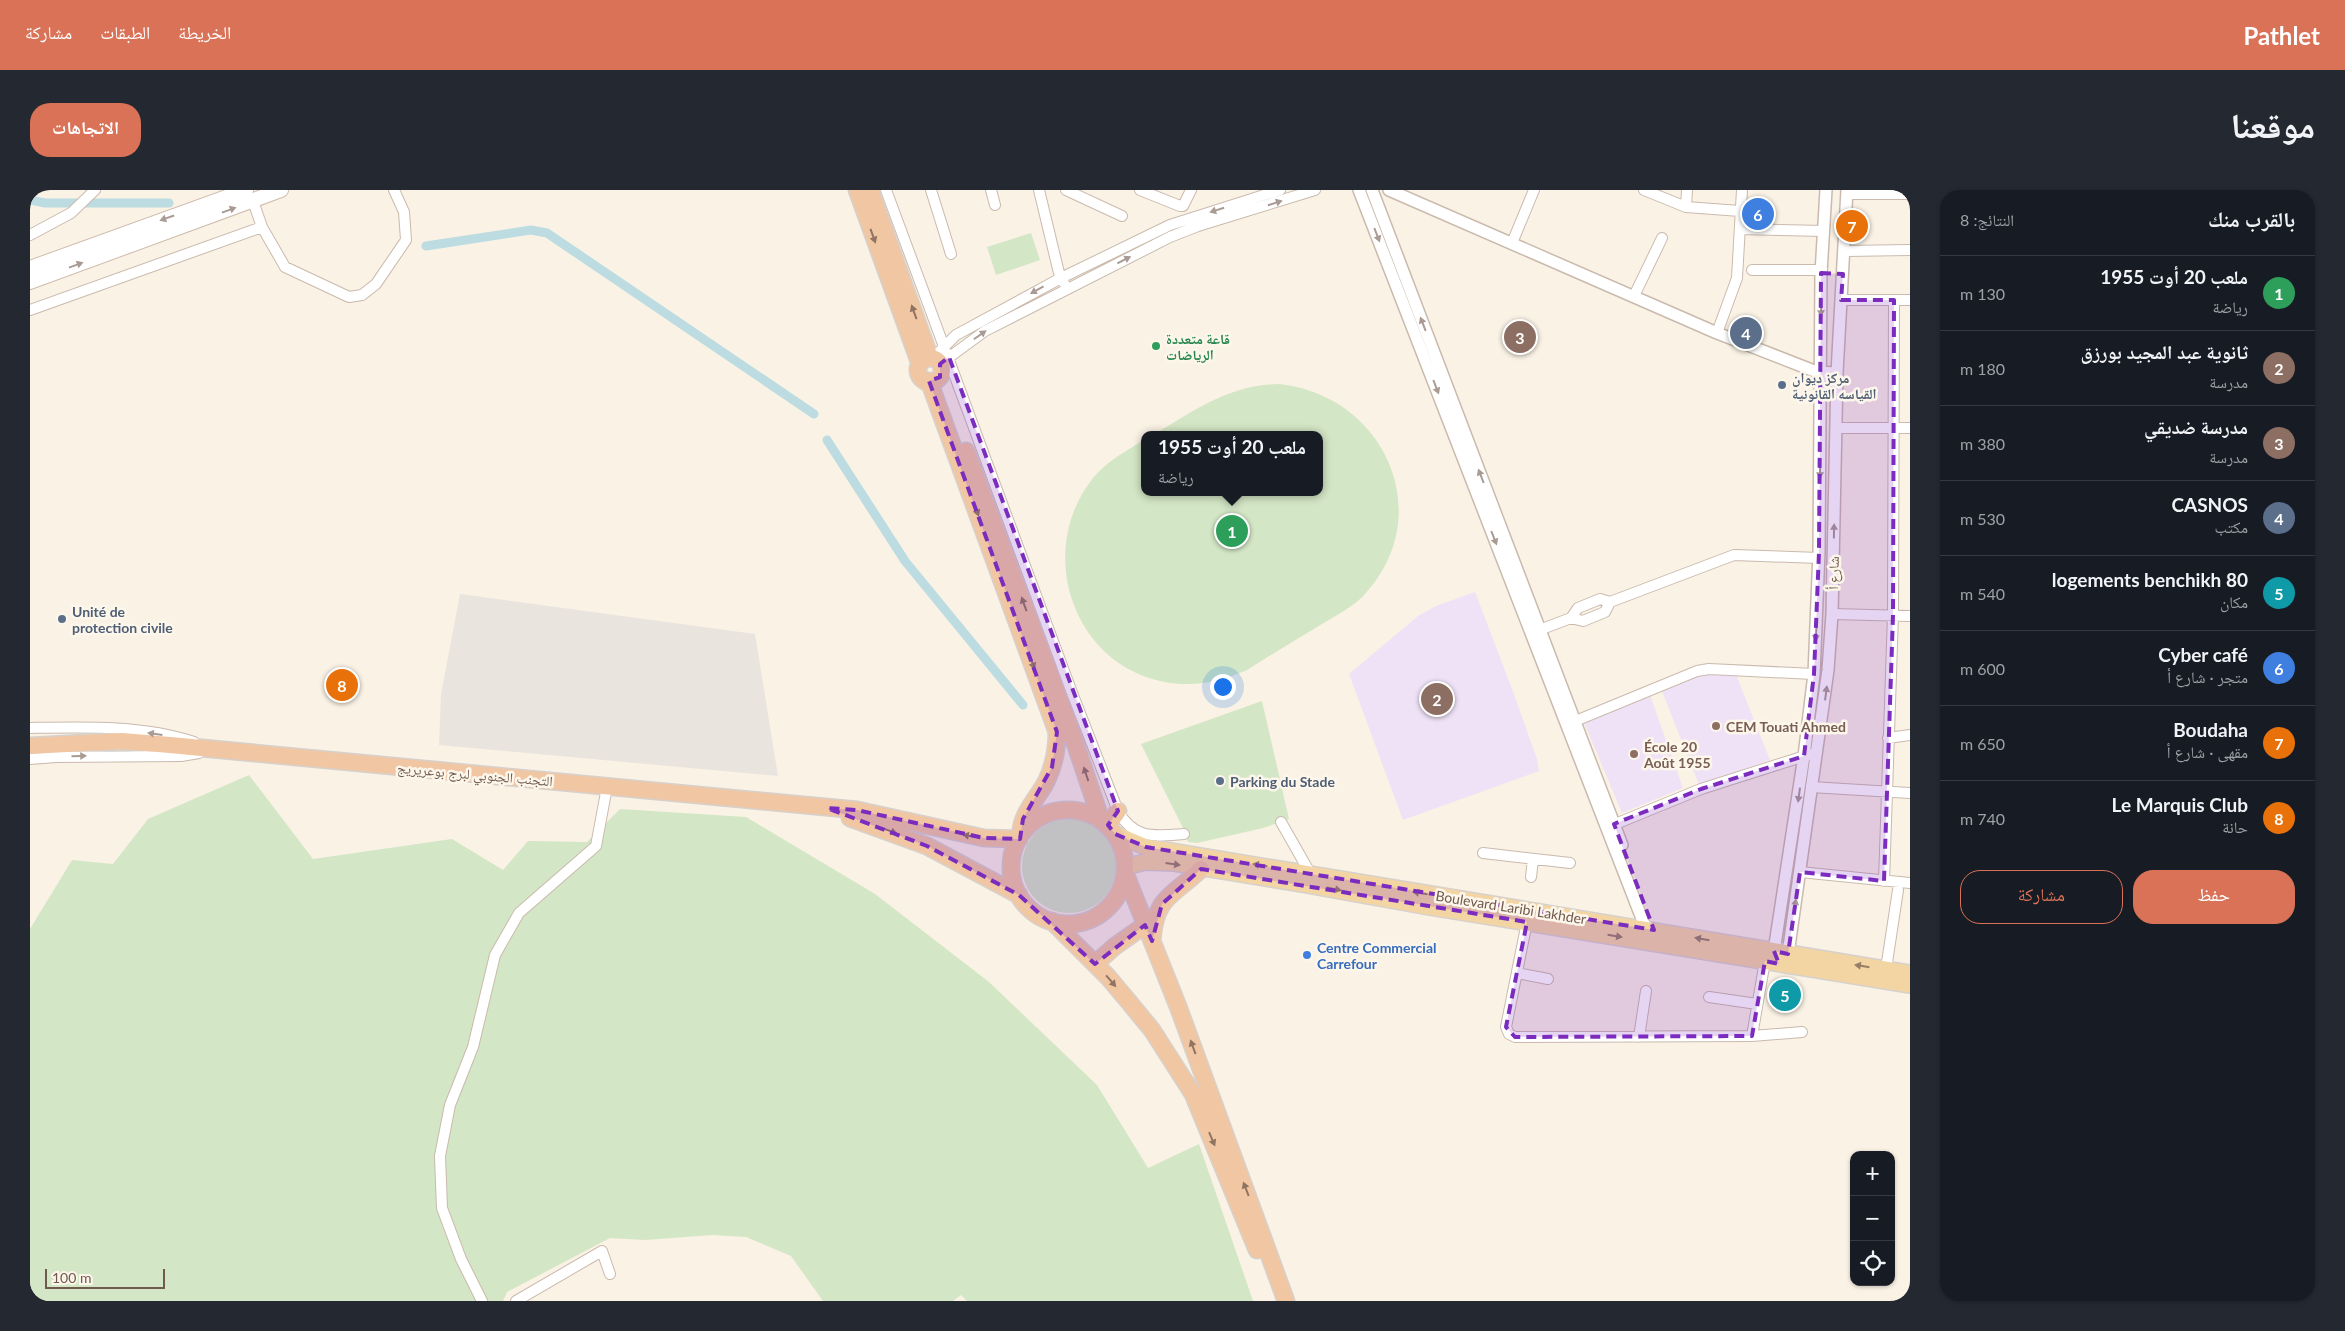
<!DOCTYPE html>
<html lang="ar">
<meta charset="utf-8">
<style>
:root{--surface:#171b24;--page:#242831;--text:#f1f3f6;--muted:#9ea1a6;--line:#363941;--accent:#d97256}
body{margin:0;font-family:Lato,"Noto Naskh Arabic",sans-serif;background:var(--page);color:var(--text);direction:rtl}
.controls{position:absolute;right:15px;bottom:15px;display:grid;overflow:hidden;border-radius:10px;box-shadow:0 1px 4px #0004}
.controls button{width:45px;height:45px;display:grid;place-items:center;padding:0;border:0;border-bottom:1px solid var(--line);background:var(--surface);color:var(--text);font:25px sans-serif}
.scale{position:absolute;left:15px;bottom:12px;width:120px;box-sizing:border-box;padding-left:5px;border:2px solid #70594d;border-top:0;font-size:14px;line-height:18px;white-space:nowrap;color:#70594d;-webkit-text-stroke:4px #fdf6eb;paint-order:stroke}
.you{position:absolute;left:1192px;top:496px;width:18px;height:18px;margin:-12px;border:4px solid #fff;border-radius:50%;background:#1a73e8;box-shadow:0 0 0 8px #1a73e833}
.badge{display:grid;place-items:center;width:32px;height:32px;border-radius:50%;background:var(--accent);color:#fff;font-size:16px;font-weight:700}
.pin{position:absolute;translate:-50% -50%;border:2px solid #fff;box-shadow:0 1px 5px #0006}
.popup{position:absolute;left:1111px;top:241px;width:182px;height:65px;box-sizing:border-box;display:grid;place-content:center;border-radius:10px;background:var(--surface);filter:drop-shadow(0 1px 4px #0005);font-size:16px;white-space:nowrap;color:var(--muted)}
.popup b{font-size:19px;color:var(--text)}
.popup::after{content:'';position:absolute;left:50%;top:100%;margin-left:-10px;border:10px solid transparent;border-top-color:var(--surface)}
.list{margin:0;padding:0;list-style:none}
h2{display:flex;justify-content:space-between;align-items:center;height:65px;margin:0;padding:0 20px;font-size:21px}
h2 small{font-size:16px;font-weight:400;color:var(--muted)}
.list li{display:grid;grid-template-columns:32px 1fr auto;gap:15px;align-items:center;box-sizing:border-box;height:75px;padding:0 20px;border-top:1px solid var(--line)}
.list b{display:block;font-size:19px;white-space:nowrap}
.list p{margin:0;font-size:16px;white-space:nowrap;color:var(--muted)}
.list em{font-size:16px;font-style:normal;color:var(--muted)}
.actions{display:flex;gap:10px;padding:15px 20px}
.actions a{flex:1;padding:11px 0;border:1px solid var(--accent);border-radius:20px;text-align:center;font-size:18px;color:var(--accent)}
.actions .main{background:var(--accent);color:#fff}
.icon{flex:none;width:28px;height:28px;fill:none;stroke:currentColor;stroke-width:2;stroke-linecap:round;stroke-linejoin:round}
.map{position:relative;flex:none;width:1880px;height:1111px;overflow:hidden;direction:ltr;border-radius:20px}
header{display:flex;align-items:center;gap:30px;box-sizing:border-box;height:70px;padding:0 25px;background:var(--accent);color:#fff}
header strong{font-size:24px}
nav{display:flex;gap:28px;margin-inline-start:auto;font-size:18px}
.intro{display:flex;align-items:center;justify-content:space-between;box-sizing:border-box;height:120px;padding:0 30px}
h1{margin:0;font-size:35px}
.button{padding:12px 22px;border-radius:20px;background:var(--accent);color:#fff;font-size:18px;font-weight:700}
main{display:flex;gap:30px;padding:0 30px}
aside{flex:1;background:var(--surface);border-radius:20px;box-shadow:0 1px 4px #0004}
.map>svg:first-child{display:block}
.industrial{fill:#eae4df}
.education{fill:#efe2f6}
.green{fill:#d3e6c5}
.lines{fill:none;stroke-linecap:round;stroke-linejoin:round}
.canal{stroke:#bcdce2;stroke-width:9}
.minor-casing{stroke:#cabaad;stroke-width:12}
.tertiary-casing{stroke:#cabaad;stroke-width:14}
.secondary-casing{stroke:#cfbcad;stroke-width:16}
.primary-casing{stroke:#d7d1cd;stroke-width:18}
.trunk-casing{stroke:#d7d1cd;stroke-width:19}
.minor{stroke:#fff;stroke-width:10}
.tertiary{stroke:#fff;stroke-width:11}
.secondary{stroke:#fff;stroke-width:14}
.primary{stroke:#f3d5a4;stroke-width:15}
.trunk{stroke:#f1c6a3;stroke-width:16}
.oneway{fill:#a99b94}
.oneway2{fill:#907462}
.oneway3{fill:#977e67}
.marked{fill:#7b2cbf;fill-opacity:0.2;stroke:#7b2cbf;stroke-width:4;stroke-dasharray:10 6;stroke-linejoin:round}
.leisure-dot{fill:#2e9e5b;stroke:#fdf6eb;stroke-width:2}
.service-dot{fill:#5c6f8a;stroke:#fdf6eb;stroke-width:2}
.education-dot{fill:#8d6e63;stroke:#fdf6eb;stroke-width:2}
.shop-dot{fill:#3f7fe0;stroke:#fdf6eb;stroke-width:2}
.labels{text-anchor:middle;dominant-baseline:central;stroke-width:5;stroke-linejoin:round;paint-order:stroke}
.leisure-label{font-size:14px;font-weight:bold;fill:#27864d;stroke:#fdf6eb;text-anchor:start}
.service-label{font-size:14px;font-weight:bold;fill:#4e5e75;stroke:#fdf6eb;text-anchor:start}
.street-label{font-size:14px;fill:#70594d;stroke:#fdf6eb}
.education-label{font-size:14px;font-weight:bold;fill:#785e54;stroke:#fdf6eb;text-anchor:start}
.shop-label{font-size:14px;font-weight:bold;fill:#366cbe;stroke:#fdf6eb;text-anchor:start}
</style>
<header>
<strong>Pathlet</strong>
<nav><a>الخريطة</a><a>الطبقات</a><a>مشاركة</a></nav>
</header>
<div class="intro"><h1>موقعنا</h1><a class="button">الاتجاهات</a></div>
<main>
<aside>
<h2>بالقرب منك<small>النتائج: 8</small></h2>
<ul class="list">
<li><span class="badge" style="background:#2e9e5b">1</span><div><b>ملعب 20 أوت 1955</b><p>رياضة</p></div><em>130 m</em></li>
<li><span class="badge" style="background:#8d6e63">2</span><div><b>ثانوية عبد المجيد بورزق</b><p>مدرسة</p></div><em>180 m</em></li>
<li><span class="badge" style="background:#8d6e63">3</span><div><b>مدرسة ضديقي</b><p>مدرسة</p></div><em>380 m</em></li>
<li><span class="badge" style="background:#5c6f8a">4</span><div><b>CASNOS</b><p>مكتب</p></div><em>530 m</em></li>
<li><span class="badge" style="background:#0f9aa8">5</span><div><b>80 logements benchikh</b><p>مكان</p></div><em>540 m</em></li>
<li><span class="badge" style="background:#3f7fe0">6</span><div><b>Cyber café</b><p>متجر · شارع أ</p></div><em>600 m</em></li>
<li><span class="badge" style="background:#e8710a">7</span><div><b>Boudaha</b><p>مقهى · شارع أ</p></div><em>650 m</em></li>
<li><span class="badge" style="background:#e8710a">8</span><div><b>Le Marquis Club</b><p>حانة</p></div><em>740 m</em></li>
</ul>
<div class="actions"><a class="main">حفظ</a><a>مشاركة</a></div>
</aside>
<div class="map">
<svg width="1880" height="1111" viewBox="0 0 1880 1111">
<rect width="100%" height="100%" fill="#faf2e5"/>
<path class="industrial" d="M430,404l295,40 23,142 -339,-31 2,-51z"/>
<path class="education" d="M1445,402l37,97 25,70 2,12 -136,49 -54,-146 69,-58 18,-10z
M1672,481l33,1 35,88 -71,25 -37,-94 3,-5z
M1620,505l33,93 -61,25 -39,-93z"/>
<path class="green" d="M1001,43l9,27 -44,15 -9,-28z
M1248,194c105,10 161,129 87,210 -12,13 -28,21 -43,30 -25,15 -50,30 -75,46 -21,9 -42,15 -65,14 -104,-5 -151,-128 -89,-206 14,-17 33,-27 51,-38v52h176v-57h-167c41,-24 75,-50 125,-51z
M1232,511l27,118 -26,9 -66,15 -9,-1 -5,-14 -42,-84z
M219,585l64,84 139,-20 51,31 25,-29 59,1 33,-33 126,8 129,77 114,88 108,103 51,83 51,-24 54,157h-286l-6,-6 -8,6h-130l-32,-45 -45,-19 -34,-2 -67,5 -35,-2 -103,54 -4,9h-473v-372l42,-69 41,4 35,-45z
M992 676a47 47 0 1 1 94 0a47 47 0 1 1-94 0Z"/>
<g class="lines">
<path class="canal" d="M0,10l15,3h124
M396,56l105,-16 16,3 267,181
M797,250l78,121 118,144"/>
<defs>
<path id="minor" d="M856,0l185,500 47,121c16,29 37,25 66,23
M901,0l20,64
M961,0l4,15
M1009,0l20,83 5,10
M1036,0l56,26
M1110,0l40,16h3l8,-16
M1614,0l42,17 54,4
M1817,4h63
M223,11l9,26 23,40 64,30 13,-2 14,-11 30,-44 -2,-28 -10,-22
M1656,17l1,-17
M1710,39l84,2
M0,45l41,-22 24,-23
M1482,53l22,-53
M1815,61l65,-1
M1722,80h70
M1604,106l28,-58
M1811,110h69
M0,120l232,-83
M1687,143l20,-55 5,-88
M903,168l23,-23 105,-57 109,-53 110,-35
M910,174l45,-33 185,-94 28,-11 117,-36
M1807,238h73
M1802,424l78,2
M1541,428l12,3 22,-9 5,-10
M1504,442l37,-14 7,-10 22,-9 10,3 124,-47 85,3
M1538,534l129,-53 12,-2 105,5
M0,538c54,-1 113,-3 164,14
M1858,548l22,-3
M0,569l26,-2 125,-1 18,-3
M1781,597l99,6
M1251,632l29,51
M1578,637l93,-38 110,-35
M1453,663l87,10
M1770,682l110,11
M1501,687l2,-18
M1854,691l9,-266 1,-315
M1497,732l-21,105 3,7 6,3 237,-1 13,-75
M1856,779l12,-79
M1487,783l31,6
M1679,807l48,7
M1722,846l50,-4
M1609,847l7,-46
M452,1111l-21,-42 -19,-51 -2,-52 10,-51 23,-58 22,-92 24,-42 77,-67 11,-59
M486,1111l86,-50 8,23"/>
<path id="tertiary" d="M1329,0l287,739
M1342,0l250,655
M1359,0l328,143 100,39 20,1
M1744,761l30,-195 10,-82 5,-122 2,-279 5,-83
M1758,764l40,-284 4,-56 5,-241 10,-183"/>
<path id="secondary" d="M0,78l216,-78
M0,92l251,-92"/>
<path id="primary" d="M1085,644l31,13 764,126
M1095,677l20,-5 29,1 134,22 121,22 481,78"/>
<path id="trunk" d="M827,0l63,174
M840,0l60,168
M888 180a12 12 0 1 1 24 0a12 12 0 1 1-24 0Z
M899,191l128,351c0,17 -3,34 -11,50 -9,17 -26,33 -25,53
M936,261l103,274 32,95
M0,556l92,-5 48,4 687,65 127,28 35,1
M981 677a57 57 0 1 1 114 0a57 57 0 1 1-114 0Z
M820,628l77,28 92,49
M1078,635l10,-14
M1095,683l54,136 107,292
M1022,731l56,56 21,25 23,28 41,64 64,156
M1122,751c3,-45 21,-45 49,-72
M1065,774l19,-17 31,-22"/>
</defs>
<use href="#minor" class="minor-casing"/>
<use href="#tertiary" class="tertiary-casing"/>
<use href="#secondary" class="secondary-casing"/>
<use href="#primary" class="primary-casing"/>
<use href="#trunk" class="trunk-casing"/>
<use href="#minor" class="minor"/>
<use href="#tertiary" class="tertiary"/>
<use href="#secondary" class="secondary"/>
<use href="#primary" class="primary"/>
<use href="#trunk" class="trunk"/>
</g>
<defs><path id="oneway-solid" d="M-6-.8H1V-3.2L6.5 0L1 3.2V.8H-6Z" transform="scale(1.25)"/></defs>
<g class="oneway">
<use href="#oneway-solid" transform="translate(1245 13) rotate(-18)"/>
<use href="#oneway-solid" transform="translate(199 20) rotate(-20)"/>
<use href="#oneway-solid" transform="translate(1187 20) rotate(162)"/>
<use href="#oneway-solid" transform="translate(137 28) rotate(161)"/>
<use href="#oneway-solid" transform="translate(1347 45) rotate(69)"/>
<use href="#oneway-solid" transform="translate(1094 70) rotate(-27)"/>
<use href="#oneway-solid" transform="translate(46 75) rotate(-20)"/>
<use href="#oneway-solid" transform="translate(1007 100) rotate(151)"/>
<use href="#oneway-solid" transform="translate(1791 119) rotate(91)"/>
<use href="#oneway-solid" transform="translate(1393 134) rotate(-111)"/>
<use href="#oneway-solid" transform="translate(950 145) rotate(-35)"/>
<use href="#oneway-solid" transform="translate(1406 197) rotate(69)"/>
<use href="#oneway-solid" transform="translate(1790 281) rotate(90)"/>
<use href="#oneway-solid" transform="translate(1451 286) rotate(-111)"/>
<use href="#oneway-solid" transform="translate(1804 341) rotate(-89)"/>
<use href="#oneway-solid" transform="translate(1464 348) rotate(69)"/>
<use href="#oneway-solid" transform="translate(1786 444) rotate(93)"/>
<use href="#oneway-solid" transform="translate(1796 503) rotate(-83)"/>
<use href="#oneway-solid" transform="translate(125 544) rotate(-172)"/>
<use href="#oneway-solid" transform="translate(49 566) rotate(-1)"/>
<use href="#oneway-solid" transform="translate(1769 605) rotate(98)"/>
<use href="#oneway-solid" transform="translate(1765 716) rotate(-81)"/>
</g>
<g class="oneway2">
<use href="#oneway-solid" transform="translate(843 46) rotate(70)"/>
<use href="#oneway-solid" transform="translate(884 122) rotate(-110)"/>
<use href="#oneway-solid" transform="translate(946 319) rotate(70)"/>
<use href="#oneway-solid" transform="translate(994 414) rotate(-110)"/>
<use href="#oneway-solid" transform="translate(1002 472) rotate(70)"/>
<use href="#oneway-solid" transform="translate(1056 584) rotate(-108)"/>
<use href="#oneway-solid" transform="translate(860 641) rotate(20)"/>
<use href="#oneway-solid" transform="translate(940 646) rotate(-170)"/>
<use href="#oneway-solid" transform="translate(1081 791) rotate(49)"/>
<use href="#oneway-solid" transform="translate(1163 857) rotate(-110)"/>
<use href="#oneway-solid" transform="translate(1182 949) rotate(67)"/>
<use href="#oneway-solid" transform="translate(1216 999) rotate(-111)"/>
</g>
<g class="oneway3">
<use href="#oneway-solid" transform="translate(1143 674) rotate(8)"/>
<use href="#oneway-solid" transform="translate(1230 675) rotate(-171)"/>
<use href="#oneway-solid" transform="translate(1304 699) rotate(11)"/>
<use href="#oneway-solid" transform="translate(1390 703) rotate(-171)"/>
<use href="#oneway-solid" transform="translate(1585 746) rotate(9)"/>
<use href="#oneway-solid" transform="translate(1672 749) rotate(-170)"/>
<use href="#oneway-solid" transform="translate(1832 776) rotate(-171)"/>
</g>
<path class="marked" d="M1791,83l22,1 -2,26h53l-1,315 -9,266 -84,-9 -12,82 -14,-3 5,13 -14,-3 -13,75 -237,1 -9,-10 21,-105 -326,-53 -39,35 -10,37 -7,-16 -50,39 -76,-69 -92,-49 -100,-38 30,2 127,28 36,1 3,-20 29,-52 5,-35 -128,-351 11,-4v-13l9,-7 169,454 -10,14 7,9 31,13 508,83 -40,-106 87,-35 103,-33 10,-82 5,-122z"/>
<circle class="leisure-dot" cx="1126" cy="156" r="5"/>
<g class="service-dot">
<circle cx="1752" cy="195" r="5"/>
<circle cx="32" cy="429" r="5"/>
<circle cx="1190" cy="591" r="5"/>
</g>
<g class="education-dot">
<circle cx="1686" cy="536" r="5"/>
<circle cx="1604" cy="564" r="5"/>
</g>
<circle class="shop-dot" cx="1277" cy="765" r="5"/>
<g class="labels">
<g class="leisure-label">
<text x="1136" y="148">قاعة متعددة<tspan x="1136" dy="16">الرياضات</tspan></text>
</g>
<g class="service-label">
<text x="1762" y="187">مركز ديوان<tspan x="1762" dy="16">القياسه القانونية</tspan></text>
<text x="42" y="421">Unité de<tspan x="42" dy="16">protection civile</tspan></text>
<text x="1200" y="591">Parking du Stade</text>
</g>
<g class="street-label">
<text transform="translate(1803 383) rotate(-89)">شارع أ</text>
<text transform="translate(445 584) rotate(5)">التجنب الجنوبي لبرج بوعريريج</text>
<text transform="translate(1481 717) rotate(9)">Boulevard Laribi Lakhder</text>
</g>
<g class="education-label">
<text x="1696" y="536">CEM Touati Ahmed</text>
<text x="1614" y="556">École 20<tspan x="1614" dy="16">Août 1955</tspan></text>
</g>
<g class="shop-label">
<text x="1287" y="757">Centre Commercial<tspan x="1287" dy="16">Carrefour</tspan></text>
</g>
</g>
</svg>
<div class="controls">
<button>+</button>
<button>−</button>
<button><svg class="icon" aria-label="locate" viewBox="0 0 24 24"><circle cx="12" cy="12" r="6"/><path d="M12 2v4M12 18v4M2 12h4M18 12h4"/></svg></button>
</div>
<div class="scale">100 m</div>
<div class="you"></div>
<div class="pin badge" style="left:1202px;top:341px;background:#2e9e5b">1</div>
<div class="popup"><b>ملعب 20 أوت 1955</b>رياضة</div>
<div class="pin badge" style="left:1407px;top:509px;background:#8d6e63">2</div>
<div class="pin badge" style="left:1490px;top:147px;background:#8d6e63">3</div>
<div class="pin badge" style="left:1716px;top:143px;background:#5c6f8a">4</div>
<div class="pin badge" style="left:1755px;top:805px;background:#0f9aa8">5</div>
<div class="pin badge" style="left:1728px;top:24px;background:#3f7fe0">6</div>
<div class="pin badge" style="left:1822px;top:36px;background:#e8710a">7</div>
<div class="pin badge" style="left:312px;top:495px;background:#e8710a">8</div>
</div>
</main>
